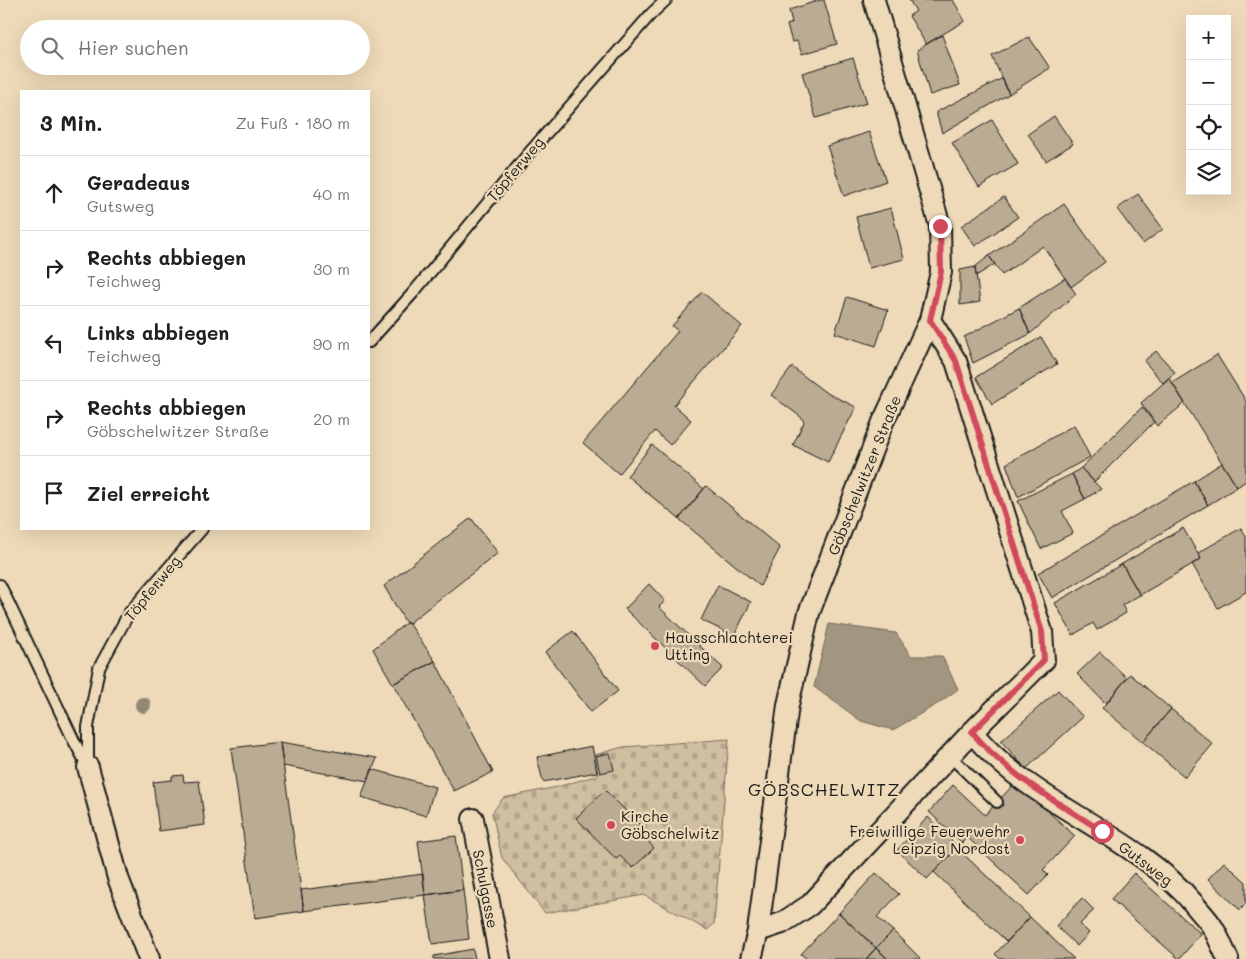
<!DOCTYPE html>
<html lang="de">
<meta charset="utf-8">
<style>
:root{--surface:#fff;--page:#f2f2f2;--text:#202124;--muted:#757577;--line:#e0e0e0}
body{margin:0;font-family:Mali,sans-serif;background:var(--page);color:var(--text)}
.controls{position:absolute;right:15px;top:15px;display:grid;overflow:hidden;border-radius:0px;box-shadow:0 5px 20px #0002}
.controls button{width:45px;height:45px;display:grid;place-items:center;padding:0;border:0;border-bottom:1px solid var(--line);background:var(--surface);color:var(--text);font:25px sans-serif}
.stop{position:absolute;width:15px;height:15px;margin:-11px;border:4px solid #d1495b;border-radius:50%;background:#fff}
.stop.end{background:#d1495b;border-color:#fff;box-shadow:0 1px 5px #0008}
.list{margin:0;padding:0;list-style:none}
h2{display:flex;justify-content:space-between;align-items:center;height:65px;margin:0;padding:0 20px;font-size:21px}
h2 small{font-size:16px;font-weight:400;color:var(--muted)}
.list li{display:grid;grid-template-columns:32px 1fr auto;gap:15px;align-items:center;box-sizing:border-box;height:75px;padding:0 20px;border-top:1px solid var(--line)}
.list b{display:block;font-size:19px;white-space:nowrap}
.list p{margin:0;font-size:16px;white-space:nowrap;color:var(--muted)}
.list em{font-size:16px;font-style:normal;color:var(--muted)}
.icon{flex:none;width:28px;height:28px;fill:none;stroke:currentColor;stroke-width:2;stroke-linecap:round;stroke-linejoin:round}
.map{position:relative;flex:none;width:1246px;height:959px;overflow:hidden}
.search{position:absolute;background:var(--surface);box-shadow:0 5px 20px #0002;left:20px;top:20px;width:350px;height:55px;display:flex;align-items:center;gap:12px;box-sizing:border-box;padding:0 18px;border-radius:28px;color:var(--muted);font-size:19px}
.panel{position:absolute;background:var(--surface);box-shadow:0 5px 20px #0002;left:20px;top:90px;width:350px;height:440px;border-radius:0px}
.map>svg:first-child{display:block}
.cemetery{fill:url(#cemetery-stones);stroke:#766d5e}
.water{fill:#a39680;stroke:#6d6558}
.building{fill:#baab92;stroke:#1c1c1c}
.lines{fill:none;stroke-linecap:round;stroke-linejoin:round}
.service-casing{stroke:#1c1c1c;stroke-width:14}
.minor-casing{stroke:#1c1c1c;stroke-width:24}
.service{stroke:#eedab8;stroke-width:10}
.minor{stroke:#eedab8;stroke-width:20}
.tree{fill:#938874}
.route{stroke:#d1495b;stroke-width:6}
.poi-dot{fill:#d1495b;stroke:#eedab8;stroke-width:2}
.labels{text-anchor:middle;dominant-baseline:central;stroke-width:4.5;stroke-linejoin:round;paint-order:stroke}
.street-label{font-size:15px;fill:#1c1c1c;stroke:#eedab8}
.poi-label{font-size:15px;fill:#1c1c1c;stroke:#eedab8;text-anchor:start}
.quarter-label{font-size:18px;letter-spacing:1px;fill:#1c1c1c;stroke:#eedab8}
</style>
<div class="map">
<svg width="1246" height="959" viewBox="0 0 1246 959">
<defs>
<pattern id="cemetery-stones" width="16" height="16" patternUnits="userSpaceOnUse" patternTransform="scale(1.25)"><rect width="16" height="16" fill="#d0bea1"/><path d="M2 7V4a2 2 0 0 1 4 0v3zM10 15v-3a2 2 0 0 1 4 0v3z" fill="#b2a38a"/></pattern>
</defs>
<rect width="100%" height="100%" fill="#eedab8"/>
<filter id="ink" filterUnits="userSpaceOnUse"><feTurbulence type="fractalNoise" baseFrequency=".02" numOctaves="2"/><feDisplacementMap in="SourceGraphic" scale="10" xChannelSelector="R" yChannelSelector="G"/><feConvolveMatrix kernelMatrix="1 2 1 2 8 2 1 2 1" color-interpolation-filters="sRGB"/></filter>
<g filter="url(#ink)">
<path class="cemetery" d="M729,739l-15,185 -7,6 -63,-35 -99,18 -43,-55 -10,-45 11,-15 54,-11 41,-12 -3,-20 28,-8z"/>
<path class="water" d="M829,624l67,9 15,23h31l16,33 -19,14 -46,27 -32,-9 -47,-34z"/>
<path class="building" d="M820,0h4l13,44 -35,10 -5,-13 -5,1 -5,-17 5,-2 -3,-13z
M909,0h44l12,21 -39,23 -17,-28 7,-5z
M942,35l18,50 -30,10 -13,-45z
M1029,37l21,31 -41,26 -17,-38z
M853,58l14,45 -51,15 -14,-45z
M1003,78l6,16 -67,39 -6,-21z
M1054,116l19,28 -27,17 -18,-27z
M992,120l26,44 -39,23 -27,-44z
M869,132l17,49 -42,15 -17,-50z
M1138,194l25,35 -20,15 -26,-35z
M1004,197l14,20 -43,29 -14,-20z
M1064,204l41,58 -34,25 -28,-41 -41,29 -13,-19z
M891,208l13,51 -35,9 -13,-51z
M989,256l6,8 -19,12 -1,-9z
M975,267l5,35 -20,3v-35z
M1065,278l11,16 -46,40 -11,-26z
M702,292l40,34 -68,79 17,15 -21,25 -15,-14 -36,43 -36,-31 95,-112 -6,-5z
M847,297l41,13 -12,36 -41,-13z
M1019,308l11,26 -57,29 -9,-26z
M1041,337l16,27 -65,40 -16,-27z
M1156,351l19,21 -12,11 -19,-22z
M1217,355l29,46v80l-9,6 -65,-104z
M792,367l33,25 31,15 -28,55 -35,-17 11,-23 -3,-5 -30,-22z
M1169,378l16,25 -28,23 -16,-23z
M1142,407l12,15 -60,60 -13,-14z
M1074,425l16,32 -72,40 -12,-33z
M652,445l52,44 -25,30 -52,-43z
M1222,463l15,24 -29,18 -14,-24z
M1081,468l20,21 -16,10 -13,-25z
M1072,474l13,25 -23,12 11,22 -32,16 -23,-48z
M1194,481l14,24 -156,93 -14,-25z
M706,486l74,62 -20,38 -81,-67z
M471,518l27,35 -89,70h-3l-22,-37z
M1183,528l18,31 -61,36 -18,-31z
M1241,528l5,8v56l-28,16 -26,-44 9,-5 -3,-6z
M1122,564l18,31 -18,10 4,8 -29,17 -4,-7 -20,12 -18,-32z
M649,584l16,17 -6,6 64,61 -18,18 -80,-77z
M718,585l33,17 -17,34 -33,-16z
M406,623h3l26,38 -42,23 -20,-35z
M573,631l45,60 -27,21 -46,-60z
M1100,652l27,26 -21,26 -29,-30z
M435,661l58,111 -39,19 -61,-107z
M1130,674l41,35 -28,33 -41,-34z
M1058,690l25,27 -57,52 -25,-28z
M1171,709l42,35 -28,33 -42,-35z
M280,742l24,169 -49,7 -24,-170z
M280,742l97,16 -9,23 -85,-15z
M592,746l5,26 -54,10 -6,-25z
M610,753l4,17 -14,3 -4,-17z
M372,769l63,18 -9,29 -65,-19z
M183,775l1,7 15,-1 6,44 -46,6 -6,-49 19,-2v-4z
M1016,782l59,54 -32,34 5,5 -19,20 -62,-58 -5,6 -33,-31 24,-27 32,30z
M605,790l41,41 -4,4 12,13 -21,20 -13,-12 -4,3 -40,-41z
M928,817l30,30 -31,32 -30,-29z
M456,836l7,54 -38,5 -7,-54z
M957,848l73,69 -23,25 -73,-70z
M1224,862l22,20v22l-6,6 -32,-31z
M876,873l23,21 -22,23 16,14 -17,17 -37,-35z
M1134,873l67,61 -22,25 -68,-60z
M423,874l2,21 -121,16 -3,-21z
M463,890l6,49 -37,5 -7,-49z
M1082,898l12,12 -14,14 9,9 -12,13 -21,-20z
M839,913l37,35 -10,11h-59l-6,-5z
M1030,917l44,42h-74l-5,-5z
M893,931l27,27 -1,1h-31l-12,-11z
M876,948l12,11h-22z
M473,949l2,10h-41v-3z"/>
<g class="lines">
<defs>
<path id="service" d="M369,342l44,-49 116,-140 122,-139 15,-14
M0,585l74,156 14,26v-40l11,-59 30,-55 73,-84
M950,756l47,46"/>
<path id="minor" d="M972,732c59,74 161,100 222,172 6,8 14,15 19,24 6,10 10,21 15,31
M88,767l30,111 31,81
M473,819l27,140
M758,931l24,-8 28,-18 162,-173 72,-72 -2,-28 -86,-271 -26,-41
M751,959l7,-28 30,-226 21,-92 74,-191 47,-102 11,-48 -1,-46 -66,-226"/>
</defs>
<use href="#service" class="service-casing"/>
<use href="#minor" class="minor-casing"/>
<use href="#service" class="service"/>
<use href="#minor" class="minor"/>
</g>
<circle class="tree" cx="143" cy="705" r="8"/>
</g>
<g class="lines" filter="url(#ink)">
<path class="route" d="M940,226l1,46 -11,48 26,41 86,271 2,28 -72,72c34,42 85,70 130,99"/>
</g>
<g class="poi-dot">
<circle cx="655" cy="646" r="5"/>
<circle cx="611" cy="825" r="5"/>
<circle cx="1020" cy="840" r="5"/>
</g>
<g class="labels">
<g class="street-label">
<text transform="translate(515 169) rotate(-50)">Töpferweg</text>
<text transform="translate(864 475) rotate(-68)">Göbschelwitzer Straße</text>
<text transform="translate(152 588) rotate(-51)">Töpferweg</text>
<text transform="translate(1146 863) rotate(37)">Gutsweg</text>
<text transform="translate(486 889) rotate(79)">Schulgasse</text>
</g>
<g class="poi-label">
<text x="665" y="637">Hausschlachterei<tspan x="665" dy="17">Utting</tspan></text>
<text x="621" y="816">Kirche<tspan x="621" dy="17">Göbschelwitz</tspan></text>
<text x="1010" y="831" text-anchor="end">Freiwillige Feuerwehr<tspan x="1010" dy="17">Leipzig Nordost</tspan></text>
</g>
<g class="quarter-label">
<text x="824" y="789">GÖBSCHELWITZ</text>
</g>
</g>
</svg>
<div class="controls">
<button>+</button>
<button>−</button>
<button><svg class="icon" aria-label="locate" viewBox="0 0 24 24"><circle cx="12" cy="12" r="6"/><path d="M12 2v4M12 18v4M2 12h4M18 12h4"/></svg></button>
<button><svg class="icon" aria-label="layers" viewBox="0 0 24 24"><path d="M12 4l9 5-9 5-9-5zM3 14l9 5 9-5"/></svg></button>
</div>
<div class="stop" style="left:1102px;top:831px"></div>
<div class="stop end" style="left:940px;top:226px"></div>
<div class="search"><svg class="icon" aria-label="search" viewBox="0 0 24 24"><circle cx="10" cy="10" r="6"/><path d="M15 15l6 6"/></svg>Hier suchen</div>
<section class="panel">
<h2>3 Min.<small>Zu Fuß · 180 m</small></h2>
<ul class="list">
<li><svg class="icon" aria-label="ahead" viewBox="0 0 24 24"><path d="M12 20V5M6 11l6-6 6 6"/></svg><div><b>Geradeaus</b><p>Gutsweg</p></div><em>40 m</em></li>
<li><svg class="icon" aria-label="right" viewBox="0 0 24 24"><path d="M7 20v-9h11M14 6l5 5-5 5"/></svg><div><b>Rechts abbiegen</b><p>Teichweg</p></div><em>30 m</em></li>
<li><svg class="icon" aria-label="left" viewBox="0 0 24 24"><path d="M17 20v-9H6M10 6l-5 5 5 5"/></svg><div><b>Links abbiegen</b><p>Teichweg</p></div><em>90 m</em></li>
<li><svg class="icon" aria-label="right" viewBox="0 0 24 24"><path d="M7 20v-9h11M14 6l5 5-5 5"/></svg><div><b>Rechts abbiegen</b><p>Göbschelwitzer Straße</p></div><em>20 m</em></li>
<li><svg class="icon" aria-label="arrive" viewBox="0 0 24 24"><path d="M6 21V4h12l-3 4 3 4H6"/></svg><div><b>Ziel erreicht</b></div></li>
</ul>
</section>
</div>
